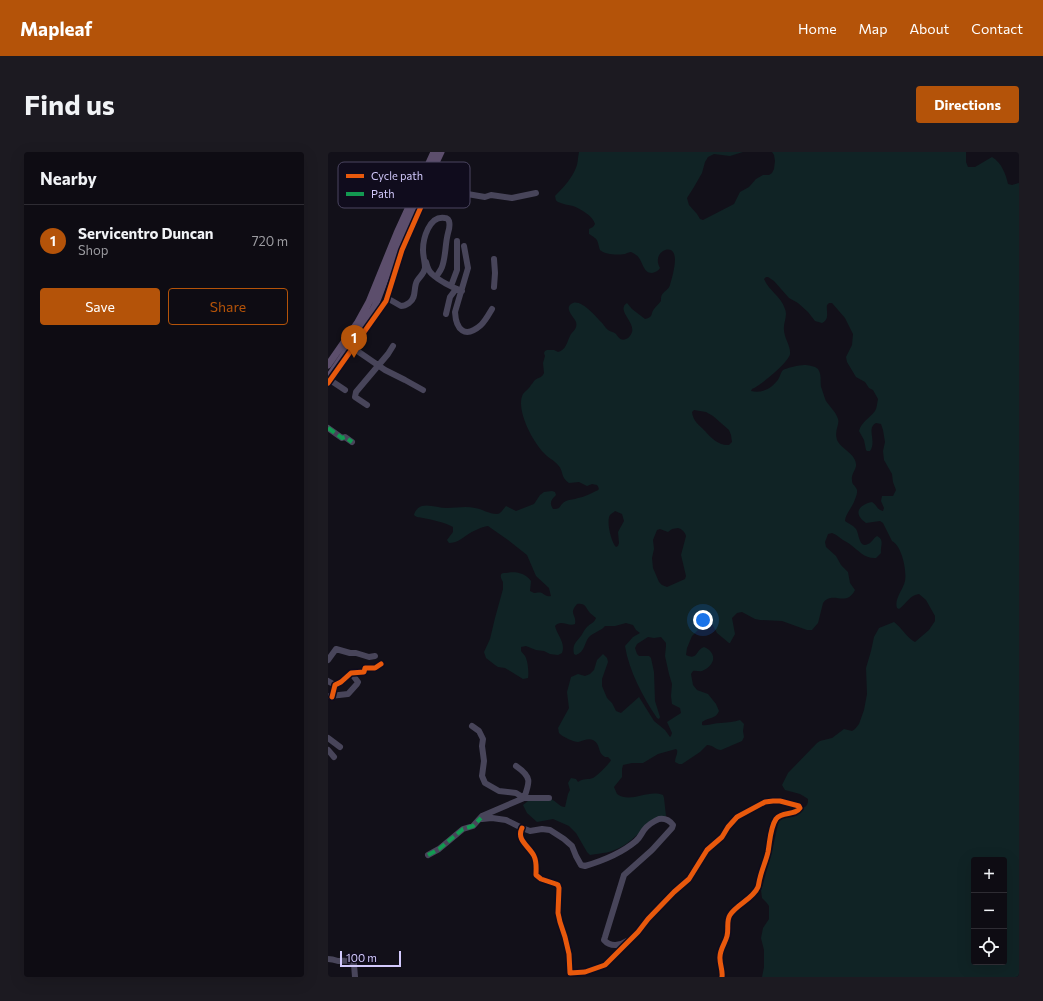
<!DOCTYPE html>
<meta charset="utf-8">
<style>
:root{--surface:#0e0c13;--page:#1c1a21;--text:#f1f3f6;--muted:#9b9ba0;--line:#2e2c33;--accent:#b45309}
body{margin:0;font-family:Commissioner,sans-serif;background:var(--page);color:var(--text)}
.controls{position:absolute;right:12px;bottom:12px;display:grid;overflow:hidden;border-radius:4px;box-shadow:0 4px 16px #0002}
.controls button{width:36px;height:36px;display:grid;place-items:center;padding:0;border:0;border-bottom:1px solid var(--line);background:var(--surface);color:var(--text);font:20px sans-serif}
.scale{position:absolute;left:12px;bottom:10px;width:61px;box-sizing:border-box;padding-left:4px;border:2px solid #d3cafd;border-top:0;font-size:11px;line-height:14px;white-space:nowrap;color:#d3cafd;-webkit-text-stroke:3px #100c1d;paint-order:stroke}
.you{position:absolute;left:375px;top:468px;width:14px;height:14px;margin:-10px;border:3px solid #fff;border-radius:50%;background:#1a73e8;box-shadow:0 0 0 6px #1a73e833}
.badge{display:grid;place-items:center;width:26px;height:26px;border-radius:50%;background:var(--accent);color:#fff;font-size:13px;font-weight:700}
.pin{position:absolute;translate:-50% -33px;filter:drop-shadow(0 1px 2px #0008)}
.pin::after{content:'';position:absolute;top:21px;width:14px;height:12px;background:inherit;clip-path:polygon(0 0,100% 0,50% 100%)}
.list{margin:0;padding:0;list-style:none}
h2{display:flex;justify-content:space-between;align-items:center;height:52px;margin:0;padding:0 16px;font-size:17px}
h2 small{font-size:13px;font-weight:400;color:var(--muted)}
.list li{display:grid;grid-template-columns:26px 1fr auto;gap:12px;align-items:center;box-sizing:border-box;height:72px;padding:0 16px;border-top:1px solid var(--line)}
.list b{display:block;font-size:15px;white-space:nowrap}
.list p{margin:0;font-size:13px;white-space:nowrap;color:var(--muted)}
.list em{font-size:13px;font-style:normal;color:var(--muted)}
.actions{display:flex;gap:8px;padding:12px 16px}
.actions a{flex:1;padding:9px 0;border:1px solid var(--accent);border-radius:4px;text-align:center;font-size:14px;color:var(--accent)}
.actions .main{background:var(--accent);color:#fff}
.icon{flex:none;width:22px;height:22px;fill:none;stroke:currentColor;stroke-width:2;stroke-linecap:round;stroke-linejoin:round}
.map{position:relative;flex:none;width:691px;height:825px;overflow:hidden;border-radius:4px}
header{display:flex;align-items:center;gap:24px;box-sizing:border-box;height:56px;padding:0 20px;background:var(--accent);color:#fff}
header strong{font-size:19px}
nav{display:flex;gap:22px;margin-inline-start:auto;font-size:14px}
.intro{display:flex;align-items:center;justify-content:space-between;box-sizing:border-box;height:96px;padding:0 24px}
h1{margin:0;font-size:28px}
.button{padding:10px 18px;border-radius:4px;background:var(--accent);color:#fff;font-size:14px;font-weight:700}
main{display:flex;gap:24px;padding:0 24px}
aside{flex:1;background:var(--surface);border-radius:4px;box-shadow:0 4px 16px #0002}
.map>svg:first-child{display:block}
.green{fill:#102325;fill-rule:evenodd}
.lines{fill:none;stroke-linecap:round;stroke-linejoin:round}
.minor{stroke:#48455a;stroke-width:6}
.major{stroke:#5c4e6c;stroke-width:7}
.quiet{stroke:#139951;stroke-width:4;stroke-dasharray:8 4;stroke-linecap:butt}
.cycleway-casing{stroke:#100c1d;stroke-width:8}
.cycleway{stroke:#e8590c;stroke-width:5}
.key{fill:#100c1d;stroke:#4a4560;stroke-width:1}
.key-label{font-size:11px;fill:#d3cafd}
</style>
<header>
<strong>Mapleaf</strong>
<nav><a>Home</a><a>Map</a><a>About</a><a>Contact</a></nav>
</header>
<div class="intro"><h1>Find us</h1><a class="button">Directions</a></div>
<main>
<aside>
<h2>Nearby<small></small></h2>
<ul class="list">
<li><span class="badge">1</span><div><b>Servicentro Duncan</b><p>Shop</p></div><em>720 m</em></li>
</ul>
<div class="actions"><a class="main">Save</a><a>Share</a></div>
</aside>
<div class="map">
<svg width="691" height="825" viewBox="0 0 691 825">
<rect width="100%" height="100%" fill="#121019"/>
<path class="green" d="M251,0h164l-13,4 -16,-2 -6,3 -3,5 -3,11 -8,14 -7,11 2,7 8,9 3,5 3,1 31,-16 6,-12 9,-5 7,-8 7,-4h6l3,-2 2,-4 1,-8 -1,-6 -2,-3h194v10l2,5h7l17,-10c9,5 14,17 16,27l4,1 7,-2v794h-257l2,-10v-17l-3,-12 2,-10 6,-9v-13l-3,-4 -4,-4 -1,-8 2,-6 10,-37 7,-32 5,-4 15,-2 5,-2 2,-2 1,-3v-3l-3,-2 -5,-3 -15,-4 -3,-5 6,-12 29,-30 3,-2 12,-3 12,-9 8,2 3,-2 4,-5 5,-14 3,-16 -1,-26 5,-17 3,-14 5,-9 15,-6c7,5 14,17 21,20l14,-12 6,-9v-5l-9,-16 -7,-6c-9,1 -13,10 -20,15l-2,-1c-3,-9 6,-18 8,-27 2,-10 -3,-35 -13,-40l-9,-18 -3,-2 -14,2c-13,-9 -8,-18 6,-21 5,3 5,8 11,9l1,-3 -3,-7 1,-5h11l3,-6 -3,-8 -1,-8 -8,-14 -1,-9 2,-9 -2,-12 -2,-6 -5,-1c-10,5 1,19 -6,28h-3l-1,-1 -2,-10 -5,-9c3,-10 10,-12 16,-20 2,-3 2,-8 3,-12l-5,-9 -4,-2 -4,-6 -9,-5 -9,-15 -1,-5 6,-12 1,-11 -8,-16 -13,-15h-3l-2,2c-1,7 3,14 -5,18l-7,-2 -7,-9 -10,-9 -9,-5 -15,-17 -6,-4h-2l-2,2c5,12 17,17 21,30 3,7 -2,14 -1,21 0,8 7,16 6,24 -1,8 -30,32 -38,35l-1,2c11,3 22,-3 28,-13 1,-2 2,-6 4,-8 3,-2 17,-5 21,-5 4,0 11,1 14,4 4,6 2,12 3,18 1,2 4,12 5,14 4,6 10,11 12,18 2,6 -4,11 -1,21 5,10 20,14 19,26 -1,5 -5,9 -4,14 0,5 2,4 4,8 3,3 -1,11 -2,14 -3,7 -9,13 -9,19 4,3 8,4 11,8 3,4 3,20 12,15 4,-1 5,-6 9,-8 8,4 3,10 4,17l-5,5c-11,1 -17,-7 -25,-13 -2,-2 -5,-3 -8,-5 -4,-3 -6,-5 -11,-7l-4,1 -3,8 1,5 10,9 5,9 7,7 2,11 5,7c-9,18 -22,0 -32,13l-5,20 -6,7h-5l-25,-9 -22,-1 -5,-1 -13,-7 -5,1 -5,5 3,16 -5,9h-1l-12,-10 -5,-9 -6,-2 -14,14 -5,12 -1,7c12,6 10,-6 18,-8 14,6 11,19 -2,24 -3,1 -6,-1 -9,0l-2,3 2,11 4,5 11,4 8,10 3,7c-3,8 -10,6 -17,11v3c7,1 12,-2 19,-2 7,-1 13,-1 19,-3l4,4 -1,7 1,6 -2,4 -21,9c-5,0 -8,-5 -14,-5l-7,7 -18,12h-3l-4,-2c0,-5 3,-8 2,-12l-1,-1 -18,5 -15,9h-11l-9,2 -1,4v8l-8,10 3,7c14,10 30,-5 46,1l1,3 2,18c-17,4 -28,21 -43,30 -12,7 -20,7 -33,9l-3,-3 -11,-19 -7,-7 -16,-7 -16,3 -10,-9 -4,-8 5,-4 22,-2c6,1 9,8 15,8l3,-13 2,-4 -2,-7 3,-5 5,1 2,3c5,-4 10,-2 15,-4 4,-2 17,-15 18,-18l-3,-3h-3c-8,-4 -4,-13 -12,-17 -5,-2 -10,1 -15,2 -4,0 -15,-5 -18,-8 -2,-2 -1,-3 -2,-6l11,-20 -2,-16 4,-15 7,-3 7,2 5,-2 4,-4 3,-10 6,-6 4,4 1,4 -6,17v7l5,12 5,5 4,8 5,2 18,-16 15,24 11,9 5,7 1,-1 1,-3 -5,-11 14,-9 -1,-5 -8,-4 -1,-8 1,-12 -3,-10 -4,-18 1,-10v-3l-5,-6 -7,1 -6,-1 -11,7 -2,4 2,6 2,2h10l2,2 3,14 1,29 5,16 -1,2 -2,-1c-14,-21 -28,-47 -32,-72l8,-9 7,-4 -4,-3 -3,-5 -7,-2 -11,3h-10c-4,5 -11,6 -16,11 -5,6 -4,15 -13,18l-2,-1c-2,-9 2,-12 7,-18 2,-3 3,-6 6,-9 4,-4 7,-4 9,-9 -2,-2 -4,-3 -6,-5 -5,-6 -4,-10 -13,-9 -9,10 0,10 -2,20 -7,3 -14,-5 -20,2 2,9 11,17 7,27l-4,2 -8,-1 -6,-3 -8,-1 -10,-4 -5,1v4c1,2 3,3 4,5 3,5 4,17 3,22l-5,1 -18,-11 -7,-1 -3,-2 -9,-7 -2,-6 6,-13 5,-21 8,-29c0,-3 0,-5 0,-7 -1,-2 -3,-5 -2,-7 0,-2 3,-2 5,-2 10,-2 19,0 25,8l-1,10 4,2c2,0 5,-1 8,0 3,2 5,4 9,3l-2,-8 -13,-12 -9,-21 -19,-15 -20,-14c-7,1 -15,5 -21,9 -6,4 -10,8 -18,8l-2,-3 6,-8v-5c-9,-5 -20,-7 -30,-9 -4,-1 -6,0 -9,-3 1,-4 3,-7 8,-9 7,-2 17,2 25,2 9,0 19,-2 28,0 7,1 14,6 22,6 4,0 6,-5 9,-8l10,5 18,-7 6,-9 4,-3 8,-1 3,1 1,3c-5,5 -7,8 -3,14 9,1 6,-5 13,-8 4,-2 8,-1 12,-3 6,-1 12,-4 18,-7 4,-1 3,-3 1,-6l-5,-1 -5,2 -8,-4 -10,1c-9,-6 -5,-12 -11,-18 -4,-5 -10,-7 -14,-12 -11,-11 -29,-44 -21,-59 2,-3 6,-5 8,-9 2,-2 2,-3 4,-5 4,-3 7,-2 9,-7l-1,-10 2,-7 -1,-3 1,-2 2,-1h7l4,2c8,-2 9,-10 12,-16 2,-5 8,-7 6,-14 -1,-4 -12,-13 -5,-18 8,-7 24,11 29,17 3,2 5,7 8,9 3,2 6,2 8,4 3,4 5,7 10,5 3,-1 5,-4 6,-7 3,-10 -16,-22 -5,-29l5,6 13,10c9,-2 5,-5 9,-10 2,-3 5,-5 7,-8 -1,-10 7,-9 9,-16 2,-7 8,-27 3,-33 -5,-7 -21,2 -13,16 -2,3 -4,4 -8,5 -10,0 -9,-14 -16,-18 -1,-1 -3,-2 -5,-3 -2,0 -4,1 -6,2 -8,1 -19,1 -25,-4 -3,-10 -1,-10 -11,-16v-5l4,-2 2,-3c-2,-8 -14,-15 -22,-18 -4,-1 -11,-2 -15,-4 -3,-2 -2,-3 -3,-6 9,-9 18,-19 22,-31 1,-4 1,-9 2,-13zM366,258l12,2 7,4 16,14 2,5 1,7 -3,3c-10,1 -18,-7 -24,-14 -6,-6 -12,-10 -13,-19zM287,359l7,3 2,7 -6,11 1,11 -1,3 -2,1c-5,-5 -10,-26 -6,-32 1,-1 4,-3 5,-4zM350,376c4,1 7,4 8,8l-5,19 5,21 -1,3 -18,8 -5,-2 -3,-3 -6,-14 -1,-10 2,-9 -1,-9 4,-10 3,-1 8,3 4,-3zM646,708h30v102h-30z"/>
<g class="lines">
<path class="minor" d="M103,32l19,7 29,5 6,1 6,-2 21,3 24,-5
M136,94l4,22 -13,44c1,18 10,27 26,13 5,-5 8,-11 11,-16
M98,110c1,4 2,9 6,12 6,6 21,14 30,17
M123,134l6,-16v-29
M166,135l1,-14 -1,-14
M59,146l14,8c3,0 5,-1 8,-3 8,-5 4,-15 8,-22 3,-5 7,-7 8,-13 0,-6 -2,-12 -2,-18 0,-11 6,-35 22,-32 2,0 3,1 4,3 1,4 0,9 -1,12 -3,11 -2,23 -6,34 -1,3 -4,7 -6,10
M118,162l4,-17 6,-8
M25,196l32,22 20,10 18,10
M12,214l46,-65 16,-51 29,-66 -1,-8
M2,228l15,10
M39,253l-12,-8 1,-5 32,-38 5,-8
M0,276l14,10 3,-1 7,5
M0,508l8,-11 14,4h6l13,4 6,-1
M0,529l7,4
M2,544l18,-2 9,-10 1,-2 -7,-9
M4,545l3,-12 6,-3 10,-9 13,-1 1,-4h10l6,-4
M144,574l7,5 4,8 -1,7 2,15 -2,15 3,7 14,8 17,2 8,5h25
M0,586l12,9
M0,598l6,7
M153,666l1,1 10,-1 14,2 16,8 8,3 12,-2 8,1 14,9 8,7 4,10 5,9 4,1c17,-5 38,-14 51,-25 4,-3 5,-7 8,-11 3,-4 10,-9 15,-11 6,-1 11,2 14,6l-1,3 -20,22 -28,25 -19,62 -1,3c6,7 16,6 23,1
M194,676c-6,12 7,18 12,28 3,6 2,12 2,19l5,4 15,5 2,1 1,3 -1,25 2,9 5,15 4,17 1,19 15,-1 20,-7 33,-33 10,-13 26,-27 15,-13 18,-29 15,-13 6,-10 9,-10 28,-15 8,-1h7l19,5 1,2c-5,8 -18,3 -24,11 -6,9 -6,22 -8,33 -2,9 -6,17 -8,26 -1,3 -1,6 -2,9 -5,12 -21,17 -28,28 -4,6 -1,14 -3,21 -2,8 -8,14 -7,23 0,6 3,12 2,18
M100,703l11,-6 24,-20 10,-3 9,-10 42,-18c6,-16 8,-21 -8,-32
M0,807c3,0 7,1 10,2 6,0 11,-2 16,3l1,13"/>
<path class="major" d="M0,213l30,-43 11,-20 28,-69 37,-81
M0,226l36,-53 11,-19 27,-71 39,-83"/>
<path class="quiet" d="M0,276l14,10 3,-1 7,5
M100,703l11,-6 24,-20 10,-3 8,-8"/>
<defs>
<path id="cycleway" d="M0,231l58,-82 16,-51 29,-66 -1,-8
M4,545l3,-12 6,-3 10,-9 13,-1 1,-4h10l6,-4
M194,676c-6,12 7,18 12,28 3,6 2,12 2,19l5,4 15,5 2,1 1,3 -1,25 2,9 5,15 4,17 1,19 15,-1 20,-7 33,-33 10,-13 26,-27 15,-13 18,-29 15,-13 6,-10 9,-10 28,-15 8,-1h7l19,5 1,2c-5,8 -18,3 -24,11 -6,9 -6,22 -8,33 -2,9 -6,17 -8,26 -1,3 -1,6 -2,9 -5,12 -21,17 -28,28 -4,6 -1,14 -3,21 -2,8 -8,14 -7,23 0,6 3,12 2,18"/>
</defs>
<use href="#cycleway" class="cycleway-casing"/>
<use href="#cycleway" class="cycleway"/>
</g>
<rect x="10" y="10" width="132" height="46" rx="6" class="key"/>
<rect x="18" y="22" width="18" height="4" fill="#e8590c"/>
<rect x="18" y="40" width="18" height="4" fill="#139951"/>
<g class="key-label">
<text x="43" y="28">Cycle path</text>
<text x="43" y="46">Path</text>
</g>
</svg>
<div class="controls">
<button>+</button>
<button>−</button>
<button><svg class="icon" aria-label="locate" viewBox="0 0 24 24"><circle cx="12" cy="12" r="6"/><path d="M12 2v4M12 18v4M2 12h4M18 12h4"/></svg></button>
</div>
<div class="scale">100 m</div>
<div class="you"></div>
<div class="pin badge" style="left:26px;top:206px">1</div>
</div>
</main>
